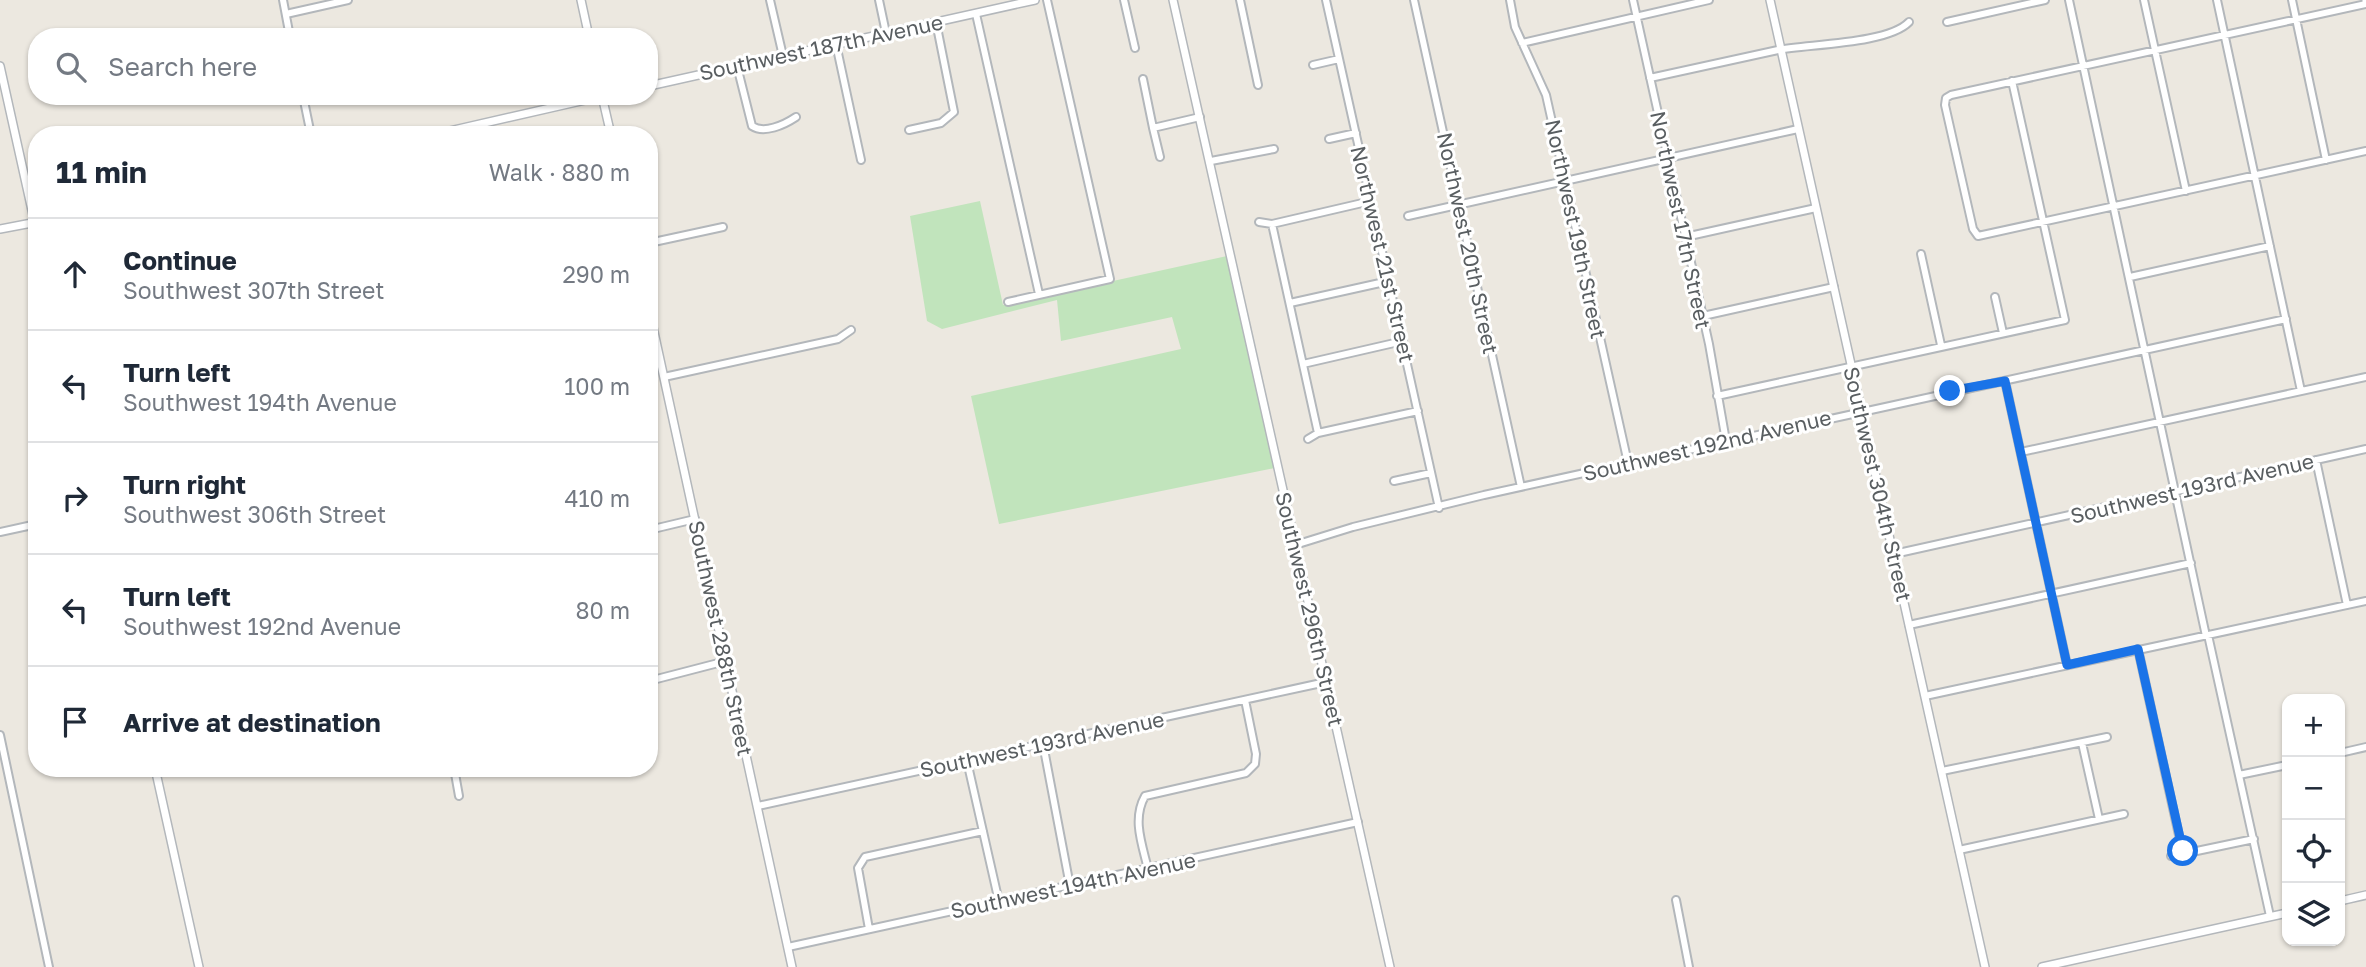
<!DOCTYPE html>
<meta charset="utf-8">
<style>
:root{--surface:#fff;--page:#f2f2f3;--text:#1f2937;--muted:#747a83;--line:#e0e1e3}
body{margin:0;font-family:"Golos Text",sans-serif;background:var(--page);color:var(--text)}
.controls{position:absolute;right:21px;bottom:21px;display:grid;overflow:hidden;border-radius:14px;box-shadow:0 2px 5px #0004}
.controls button{width:63px;height:63px;display:grid;place-items:center;padding:0;border:0;border-bottom:2px solid var(--line);background:var(--surface);color:var(--text);font:35px sans-serif}
.stop{position:absolute;width:21px;height:21px;margin:-16px;border:5px solid #1a73e8;border-radius:50%;background:#fff}
.stop.end{background:#1a73e8;border-color:#fff;box-shadow:0 2px 7px #0008}
.list{margin:0;padding:0;list-style:none}
h2{display:flex;justify-content:space-between;align-items:center;height:91px;margin:0;padding:0 28px;font-size:30px}
h2 small{font-size:23px;font-weight:400;color:var(--muted)}
.list li{display:grid;grid-template-columns:46px 1fr auto;gap:21px;align-items:center;box-sizing:border-box;height:112px;padding:0 28px;border-top:2px solid var(--line)}
.list b{display:block;font-size:26px;white-space:nowrap}
.list p{margin:0;font-size:23px;white-space:nowrap;color:var(--muted)}
.list em{font-size:23px;font-style:normal;color:var(--muted)}
.icon{flex:none;width:38px;height:38px;fill:none;stroke:currentColor;stroke-width:2;stroke-linecap:round;stroke-linejoin:round}
.map{position:relative;flex:none;width:2366px;height:967px;overflow:hidden}
.search{position:absolute;background:var(--surface);box-shadow:0 2px 5px #0004;left:28px;top:28px;width:630px;height:77px;display:flex;align-items:center;gap:18px;box-sizing:border-box;padding:0 24px;border-radius:28px;color:var(--muted);font-size:26px}
.panel{position:absolute;background:var(--surface);box-shadow:0 2px 5px #0004;left:28px;top:126px;width:630px;height:651px;border-radius:28px}
.map>svg:first-child{display:block}
.green{fill:#c1e4bc}
.lines{fill:none;stroke-linecap:round;stroke-linejoin:round}
.minor-casing{stroke:#b3b7bb;stroke-width:10}
.tertiary-casing{stroke:#b3b7bb;stroke-width:10}
.minor{stroke:#fff;stroke-width:6}
.tertiary{stroke:#fff;stroke-width:7}
.route{stroke:#1a73e8;stroke-width:9}
.labels{text-anchor:middle;dominant-baseline:central;stroke-width:6;stroke-linejoin:round;paint-order:stroke}
.street-label{font-size:21px;fill:#595e61;stroke:#fff}
</style>
<div class="map">
<svg width="2366" height="967" viewBox="0 0 2366 967">
<rect width="100%" height="100%" fill="#ece8e0"/>
<path class="green" d="M980,201l23,104 224,-49 48,212 -276,56 -28,-128 210,-47 -9,-32 -111,24 -4,-41 -115,29 -15,-8 -17,-105z"/>
<g class="lines">
<defs>
<path id="minor" d="M283,0l7,37
M770,0l13,56
M879,0l7,33
M1124,0l11,48
M1240,0l18,85
M1326,0l113,508
M1414,0l107,487
M1510,0l5,27 31,68 82,368
M1633,0l76,344 17,97
M2069,0l137,636
M2144,0l42,191
M2217,0l84,391
M2292,0l34,160
M2366,4l-415,91 -5,3 -1,7 28,124 5,7 388,-85
M286,14l62,-14
M976,14l63,280
M1947,22l98,-22
M1522,43l187,-43
M836,44l25,116
M1313,65l26,-6
M737,66l15,60c12,8 32,-1 44,-9
M1650,78c43,-9 85,-19 128,-28 30,-6 110,-6 131,-28
M1143,79l10,49 47,-11
M303,96l8,39
M1153,128l7,29
M909,130l32,-7 13,-11 -18,-90
M1329,139l27,-6
M1211,161l63,-12
M1408,216l390,-87
M1259,222l13,2 99,-23
M1272,224l46,209
M1685,237l131,-29
M649,243l74,-16
M1921,254l20,91
M2130,277l140,-31
M1995,297l8,36
M1008,302l102,-23 -63,-279
M1290,303l99,-22
M1703,316l131,-29
M1303,364l100,-23
M664,377l174,-38 13,-9
M2005,381l62,284
M1717,396l348,-76 -53,-239
M1308,439l10,-6 100,-22
M2021,452l345,-75
M2316,460l31,145
M1394,481l37,-8
M649,530l46,-11
M0,532l37,-8
M1295,545l58,-18 131,-32 802,-176
M1894,554l472,-105
M1909,625l282,-62
M2208,635l62,281
M2138,649l44,200
M649,681l77,-20
M1925,696l441,-95
M0,735l49,232
M2082,743l17,76
M1043,744l27,142
M2340,753l26,-6
M967,761l32,141
M454,768l5,28
M1942,771l165,-34
M2239,775l48,-10
M758,806l568,-124
M1959,850l165,-36
M2171,856l11,-7 10,3 62,-13
M1148,869c-6,-25 -16,-50 -3,-73l101,-23 9,-9 1,-10 -11,-54
M1676,900l13,67
M869,929l-11,-61 7,-11 118,-26
M788,947l570,-125"/>
<path id="tertiary" d="M581,0l8,37
M1173,0l217,967
M1770,0l215,967
M2366,0v1
M0,66l37,167
M649,86l386,-86
M602,96l9,39
M432,135l171,-39
M0,229l37,-7
M649,309l143,658
M155,768l44,199
M2340,901l26,-6
M2042,967l245,-54"/>
</defs>
<use href="#minor" class="minor-casing"/>
<use href="#tertiary" class="tertiary-casing"/>
<use href="#minor" class="minor"/>
<use href="#tertiary" class="tertiary"/>
</g>
<g class="lines">
<path class="route" d="M1950,391l55,-10 62,284 71,-16 45,202"/>
</g>
<g class="labels">
<g class="street-label">
<text transform="translate(821 47) rotate(-12)">Southwest 187th Avenue</text>
<text transform="translate(1681 220) rotate(78)">Northwest 17th Street</text>
<text transform="translate(1576 229) rotate(78)">Northwest 19th Street</text>
<text transform="translate(1468 243) rotate(78)">Northwest 20th Street</text>
<text transform="translate(1383 254) rotate(77)">Northwest 21st Street</text>
<text transform="translate(1707 445) rotate(-13)">Southwest 192nd Avenue</text>
<text transform="translate(1878 484) rotate(77)">Southwest 304th Street</text>
<text transform="translate(2192 488) rotate(-13)">Southwest 193rd Avenue</text>
<text transform="translate(1310 609) rotate(77)">Southwest 296th Street</text>
<text transform="translate(721 638) rotate(78)">Southwest 288th Street</text>
<text transform="translate(1042 744) rotate(-12)">Southwest 193rd Avenue</text>
<text transform="translate(1073 885) rotate(-12)">Southwest 194th Avenue</text>
</g>
</g>
</svg>
<div class="controls">
<button>+</button>
<button>−</button>
<button><svg class="icon" aria-label="locate" viewBox="0 0 24 24"><circle cx="12" cy="12" r="6"/><path d="M12 2v4M12 18v4M2 12h4M18 12h4"/></svg></button>
<button><svg class="icon" aria-label="layers" viewBox="0 0 24 24"><path d="M12 4l9 5-9 5-9-5zM3 14l9 5 9-5"/></svg></button>
</div>
<div class="stop" style="left:2183px;top:851px"></div>
<div class="stop end" style="left:1950px;top:391px"></div>
<div class="search"><svg class="icon" aria-label="search" viewBox="0 0 24 24"><circle cx="10" cy="10" r="6"/><path d="M15 15l6 6"/></svg>Search here</div>
<section class="panel">
<h2>11 min<small>Walk · 880 m</small></h2>
<ul class="list">
<li><svg class="icon" aria-label="ahead" viewBox="0 0 24 24"><path d="M12 20V5M6 11l6-6 6 6"/></svg><div><b>Continue</b><p>Southwest 307th Street</p></div><em>290 m</em></li>
<li><svg class="icon" aria-label="left" viewBox="0 0 24 24"><path d="M17 20v-9H6M10 6l-5 5 5 5"/></svg><div><b>Turn left</b><p>Southwest 194th Avenue</p></div><em>100 m</em></li>
<li><svg class="icon" aria-label="right" viewBox="0 0 24 24"><path d="M7 20v-9h11M14 6l5 5-5 5"/></svg><div><b>Turn right</b><p>Southwest 306th Street</p></div><em>410 m</em></li>
<li><svg class="icon" aria-label="left" viewBox="0 0 24 24"><path d="M17 20v-9H6M10 6l-5 5 5 5"/></svg><div><b>Turn left</b><p>Southwest 192nd Avenue</p></div><em>80 m</em></li>
<li><svg class="icon" aria-label="arrive" viewBox="0 0 24 24"><path d="M6 21V4h12l-3 4 3 4H6"/></svg><div><b>Arrive at destination</b></div></li>
</ul>
</section>
</div>
